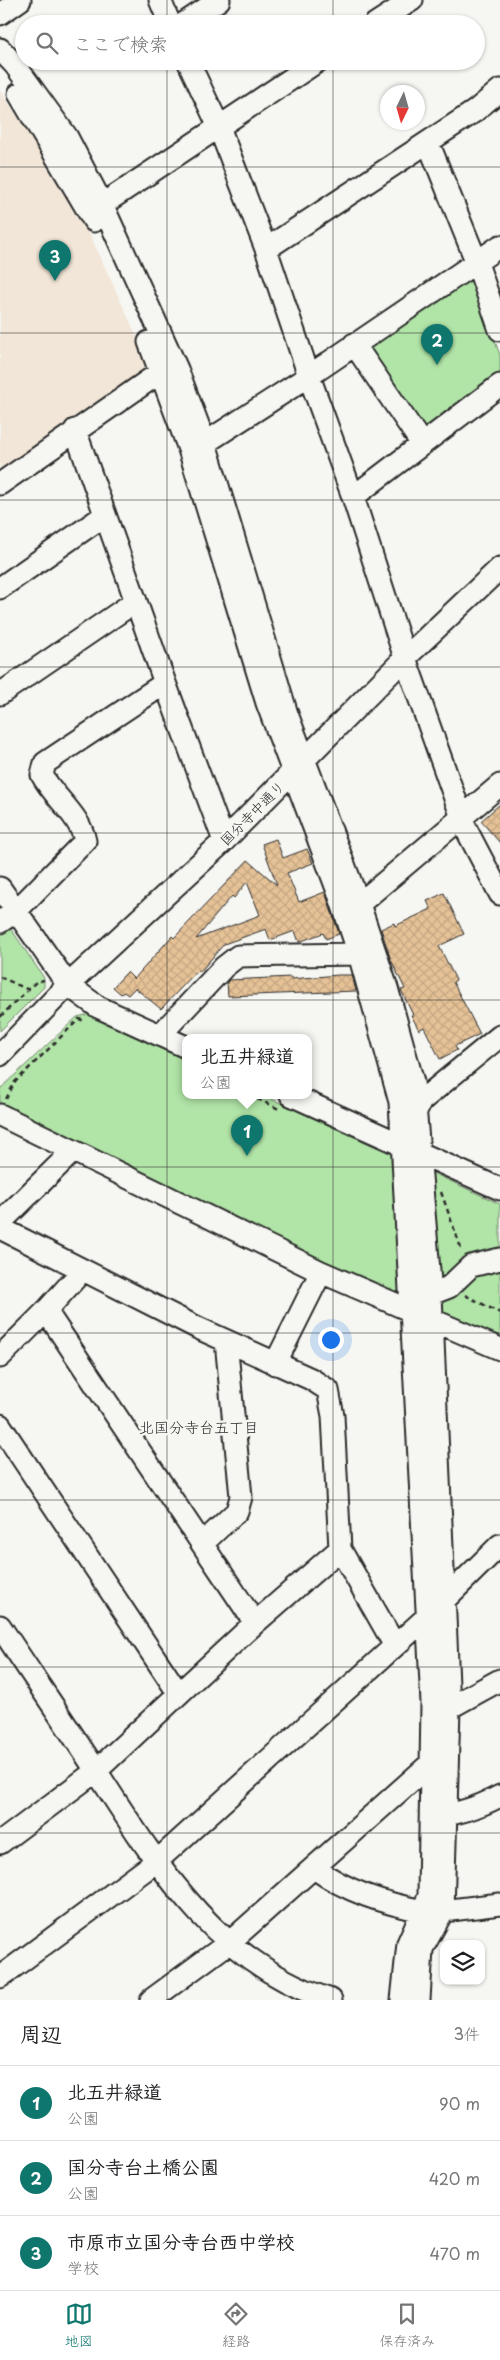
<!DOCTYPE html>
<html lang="ja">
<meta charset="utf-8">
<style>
:root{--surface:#fff;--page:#f6f6f6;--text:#202124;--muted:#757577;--line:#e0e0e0;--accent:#0f766e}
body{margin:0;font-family:"Playpen Sans","Klee One",sans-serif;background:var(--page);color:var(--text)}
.controls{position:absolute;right:15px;bottom:15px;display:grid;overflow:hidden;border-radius:10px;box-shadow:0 1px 4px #0004}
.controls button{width:45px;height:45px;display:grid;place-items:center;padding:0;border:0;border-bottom:1px solid var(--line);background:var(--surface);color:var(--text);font:25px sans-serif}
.compass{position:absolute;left:380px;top:85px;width:45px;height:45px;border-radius:50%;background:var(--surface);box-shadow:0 1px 4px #0004;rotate:185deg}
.you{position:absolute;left:330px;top:1339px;width:18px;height:18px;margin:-12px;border:4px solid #fff;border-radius:50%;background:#1a73e8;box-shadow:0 0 0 8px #1a73e833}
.badge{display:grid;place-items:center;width:32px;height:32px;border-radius:50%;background:var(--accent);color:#fff;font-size:16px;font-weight:700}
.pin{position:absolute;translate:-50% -41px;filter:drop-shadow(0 1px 2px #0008)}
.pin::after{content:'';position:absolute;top:26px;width:18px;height:15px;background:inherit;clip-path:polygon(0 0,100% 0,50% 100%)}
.popup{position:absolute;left:182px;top:1034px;width:130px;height:65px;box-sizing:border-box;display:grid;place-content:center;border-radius:10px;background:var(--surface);filter:drop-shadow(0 1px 4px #0005);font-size:16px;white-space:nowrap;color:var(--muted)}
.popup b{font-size:19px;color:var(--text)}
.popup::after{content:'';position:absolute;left:50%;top:100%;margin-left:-10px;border:10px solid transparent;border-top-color:var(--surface)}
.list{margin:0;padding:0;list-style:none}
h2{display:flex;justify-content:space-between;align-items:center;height:65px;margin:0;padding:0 20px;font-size:21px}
h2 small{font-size:16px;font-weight:400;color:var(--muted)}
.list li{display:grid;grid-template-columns:32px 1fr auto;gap:15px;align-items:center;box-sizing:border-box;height:75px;padding:0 20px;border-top:1px solid var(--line)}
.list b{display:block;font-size:19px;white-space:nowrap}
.list p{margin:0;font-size:16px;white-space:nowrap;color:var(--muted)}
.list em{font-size:16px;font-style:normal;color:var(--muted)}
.icon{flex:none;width:28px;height:28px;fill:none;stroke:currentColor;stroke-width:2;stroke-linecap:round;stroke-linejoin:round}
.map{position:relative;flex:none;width:500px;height:2000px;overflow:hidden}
.search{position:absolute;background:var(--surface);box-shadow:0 1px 4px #0004;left:15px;right:15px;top:15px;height:55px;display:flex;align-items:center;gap:12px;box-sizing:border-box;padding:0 18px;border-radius:28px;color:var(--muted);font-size:19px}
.sheet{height:290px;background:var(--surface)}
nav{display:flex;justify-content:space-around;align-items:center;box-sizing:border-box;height:70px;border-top:1px solid var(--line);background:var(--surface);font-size:14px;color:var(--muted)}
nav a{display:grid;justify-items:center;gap:2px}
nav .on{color:var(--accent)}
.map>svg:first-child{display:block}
.built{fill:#f1e6d7}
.green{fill:#b1e5a7;stroke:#6e8869}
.building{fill:url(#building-cross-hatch);stroke:#2b2b2b;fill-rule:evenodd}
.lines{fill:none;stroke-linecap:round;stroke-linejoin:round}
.minor-casing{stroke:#2b2b2b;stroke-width:25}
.path{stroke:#2b2b2b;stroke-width:2.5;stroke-dasharray:5 4;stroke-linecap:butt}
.minor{stroke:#f6f6f2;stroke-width:21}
.grid{fill:none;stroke:#2b2b2b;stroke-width:1;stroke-opacity:0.55}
.labels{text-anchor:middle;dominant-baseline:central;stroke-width:5;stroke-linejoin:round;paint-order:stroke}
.street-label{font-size:14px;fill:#2b2b2b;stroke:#f6f6f2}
.neighbourhood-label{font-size:15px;fill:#2b2b2b;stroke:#f6f6f2}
</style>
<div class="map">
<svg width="500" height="2000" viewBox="0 0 500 2000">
<defs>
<pattern id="building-cross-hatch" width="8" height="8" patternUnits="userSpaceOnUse" patternTransform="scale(1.25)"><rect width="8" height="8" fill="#e6c297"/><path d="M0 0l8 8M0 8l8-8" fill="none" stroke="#c5a782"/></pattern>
</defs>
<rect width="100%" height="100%" fill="#f6f6f2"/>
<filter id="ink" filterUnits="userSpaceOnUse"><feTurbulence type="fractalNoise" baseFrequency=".02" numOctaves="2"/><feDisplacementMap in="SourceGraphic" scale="10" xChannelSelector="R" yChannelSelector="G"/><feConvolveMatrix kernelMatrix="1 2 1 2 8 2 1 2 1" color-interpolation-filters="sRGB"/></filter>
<g filter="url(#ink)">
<path class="built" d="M0,91l72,105 78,169 -150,106z"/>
<path class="green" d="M466,277l6,2 28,76v20l-75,58 -60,-88z
M9,926l35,52v9l-44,44v-100z
M90,1014l96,45v36h77l237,109v138l-179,-78 -321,-156v-19l77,-72z"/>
<path class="building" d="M500,804v39l-19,-22z
M276,839l7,19 24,-9 6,14 -26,10 12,29 26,-10 14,42 -13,5 -3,-6 -24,9 -4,-11 -25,9 -4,-11 -42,15 -24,28 -2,-2 -37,39 -26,-21 -7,7 -4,-3 -3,2 -8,-7 14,-15 7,7 38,-43 2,2 74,-78 29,25 -15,-41zM247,882l13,33 -64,24 36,-43 2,2z
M444,893l20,41 -25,12 17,34 -3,2 27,52 -25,12 2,4 -17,9 -16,-32 -5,3 -8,-15h2l-12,-25 4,-1 -14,-29 -10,-31 13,-6 1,3 36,-17 -4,-8z
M338,975h14l4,16 -128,5 -1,-14 2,-2 62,-3v2z"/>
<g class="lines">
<defs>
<path id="minor" d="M160,0l10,24
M0,14l20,-14
M183,24l36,-24
M375,24l37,-24
M0,49l15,16 52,72 35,67 75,165 28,74 82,271 72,190 28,84 26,94 18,212 18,414 -6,203 -21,38 -3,51
M188,61l31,66 47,122 43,127 44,121 52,161 61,171 34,65
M19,94l75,127
M428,142l49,121 23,67
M91,212l227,-151
M266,249l209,-138 25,-21
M149,342l40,107 78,254 72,191 20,60 41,148 32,601 -3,193 -21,47 -6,57
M354,344l68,100
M75,430l90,253 59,158
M194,447l11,-4 104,-67 191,-130
M0,484l162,-113
M353,497l147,-112
M0,588l105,-73
M0,694l136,-93
M0,888l68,97 30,22 88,40
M359,904l141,-119
M0,922l16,-11 69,-70c-5,-26 -31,-43 -43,-66l3,-12 120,-80
M160,1035l64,-68 14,-11 121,-2
M0,1055l68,-70 156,-144 181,-183 95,-90
M291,1095l209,94
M416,1111l5,-10 79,-65
M0,1115l321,157 179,77
M0,1223l72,-71
M0,1228l198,100 113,51 17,11 5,26 7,133 54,95
M431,1294l18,-7 22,-21 29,-7
M46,1311l209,312
M0,1357l46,-46 36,-40
M275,1364l46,-92
M0,1425l179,269
M202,1544l35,-33 4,-14 -15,-156
M0,1626c32,49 65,97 97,146 62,96 120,191 234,228
M449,1708l51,-28
M433,1816c24,-1 46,-9 67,-20
M0,1843l96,-72 159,-148 85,-74
M314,1868c34,24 69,35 109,43
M443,1911l57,-7
M0,1977l157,-116 271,-245 72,-71
M151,2000l79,-58 201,-179"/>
</defs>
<use href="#minor" class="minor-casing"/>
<path class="path" d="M0,977l29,13
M0,1017l36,-35 8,-2
M249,1095l30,14
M6,1099l9,-17 64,-63 6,2
M441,1192l21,59
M465,1295l35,18"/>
<use href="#minor" class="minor"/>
</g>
</g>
<path class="grid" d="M167,0v24M333,0v24M167,61v1939M333,61v1939M0,167h500M0,333h500M0,500h500M0,667h500M0,833h500M0,1000h500M0,1167h500M0,1333h500M0,1500h500M0,1667h500M0,1833h500"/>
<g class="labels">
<g class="street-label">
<text transform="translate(252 813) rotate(-45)">国分寺中通り</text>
</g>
<g class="neighbourhood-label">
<text x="199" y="1426">北国分寺台五丁目</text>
</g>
</g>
</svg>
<div class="controls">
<button><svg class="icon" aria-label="layers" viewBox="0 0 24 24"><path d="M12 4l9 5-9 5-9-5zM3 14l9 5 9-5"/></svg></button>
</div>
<svg class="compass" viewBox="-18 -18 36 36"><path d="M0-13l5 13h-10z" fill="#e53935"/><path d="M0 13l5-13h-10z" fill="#757577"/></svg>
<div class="you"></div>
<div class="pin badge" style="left:247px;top:1156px">1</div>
<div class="popup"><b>北五井緑道</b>公園</div>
<div class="pin badge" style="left:437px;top:365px">2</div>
<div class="pin badge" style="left:55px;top:281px">3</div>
<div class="search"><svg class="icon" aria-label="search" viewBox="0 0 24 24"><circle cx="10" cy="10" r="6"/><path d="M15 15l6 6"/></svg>ここで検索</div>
</div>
<section class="sheet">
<h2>周辺<small>3件</small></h2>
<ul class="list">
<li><span class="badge">1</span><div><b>北五井緑道</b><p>公園</p></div><em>90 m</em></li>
<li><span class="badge">2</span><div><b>国分寺台土橋公園</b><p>公園</p></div><em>420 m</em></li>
<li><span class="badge">3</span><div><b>市原市立国分寺台西中学校</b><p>学校</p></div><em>470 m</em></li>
</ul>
</section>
<nav>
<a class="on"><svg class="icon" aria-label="map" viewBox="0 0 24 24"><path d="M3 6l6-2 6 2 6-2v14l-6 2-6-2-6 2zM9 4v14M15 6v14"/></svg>地図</a>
<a><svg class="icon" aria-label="directions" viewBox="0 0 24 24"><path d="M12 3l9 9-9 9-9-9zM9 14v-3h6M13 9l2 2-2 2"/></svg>経路</a>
<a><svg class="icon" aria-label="saved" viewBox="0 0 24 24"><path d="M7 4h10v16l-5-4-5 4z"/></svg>保存済み</a>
</nav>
